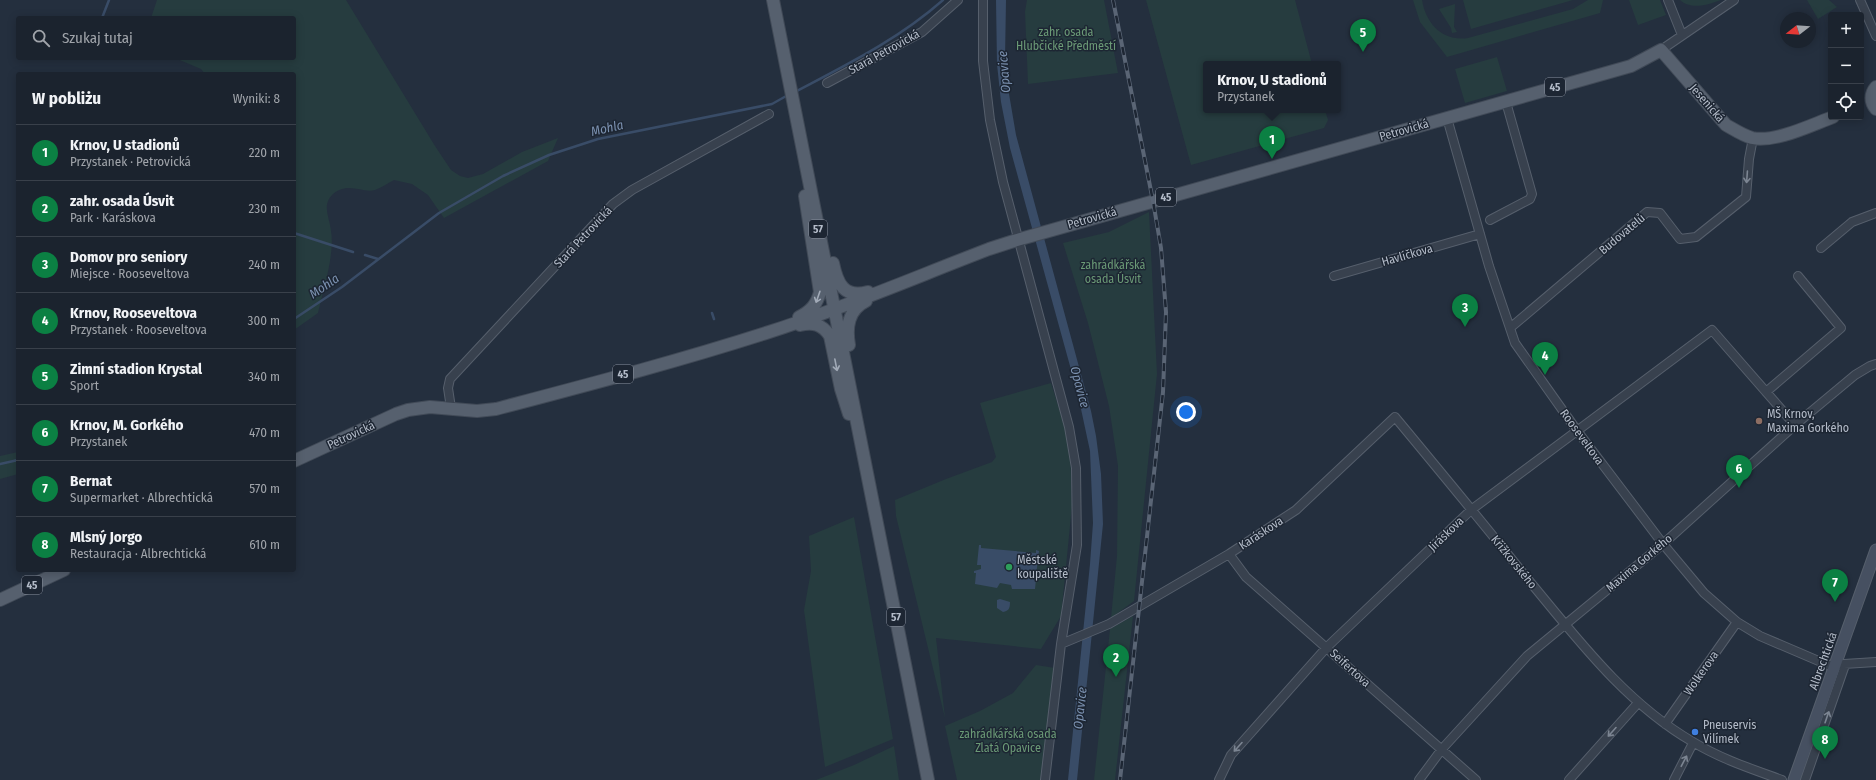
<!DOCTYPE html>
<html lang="pl">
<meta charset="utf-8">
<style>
:root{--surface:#1b232e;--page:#282f3a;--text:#f1f3f6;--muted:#a0a4aa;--line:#39404a;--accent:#0b8043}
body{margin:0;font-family:"Fira Sans Condensed",sans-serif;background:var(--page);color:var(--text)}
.controls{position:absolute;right:12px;top:12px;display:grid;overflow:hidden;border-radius:4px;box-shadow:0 2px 10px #0003}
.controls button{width:36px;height:36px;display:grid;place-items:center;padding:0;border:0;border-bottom:1px solid var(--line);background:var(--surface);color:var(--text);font:20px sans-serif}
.compass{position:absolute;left:1780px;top:12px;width:36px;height:36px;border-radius:50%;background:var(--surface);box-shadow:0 2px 10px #0003;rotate:253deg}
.you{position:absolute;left:1186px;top:412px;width:14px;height:14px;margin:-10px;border:3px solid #fff;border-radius:50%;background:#1a73e8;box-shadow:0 0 0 6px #1a73e833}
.badge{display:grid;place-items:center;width:26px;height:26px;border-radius:50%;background:var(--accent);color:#fff;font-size:13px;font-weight:700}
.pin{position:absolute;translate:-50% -33px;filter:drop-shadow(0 1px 2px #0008)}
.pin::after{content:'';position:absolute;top:21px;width:14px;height:12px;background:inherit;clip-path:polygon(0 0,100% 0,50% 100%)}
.popup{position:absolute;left:1203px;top:61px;width:138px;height:52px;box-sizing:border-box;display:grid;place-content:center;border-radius:4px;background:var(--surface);filter:drop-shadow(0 1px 3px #0005);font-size:13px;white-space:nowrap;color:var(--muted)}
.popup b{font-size:15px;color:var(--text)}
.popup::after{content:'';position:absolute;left:50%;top:100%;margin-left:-8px;border:8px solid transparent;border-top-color:var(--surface)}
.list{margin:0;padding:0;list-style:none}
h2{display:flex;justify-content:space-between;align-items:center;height:52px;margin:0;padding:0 16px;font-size:17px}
h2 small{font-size:13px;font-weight:400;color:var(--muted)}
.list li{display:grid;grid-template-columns:26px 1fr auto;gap:12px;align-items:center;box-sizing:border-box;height:56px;padding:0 16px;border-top:1px solid var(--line)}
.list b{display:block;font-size:15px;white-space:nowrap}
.list p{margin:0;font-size:13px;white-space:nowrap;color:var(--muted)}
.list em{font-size:13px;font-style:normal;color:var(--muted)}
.icon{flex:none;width:22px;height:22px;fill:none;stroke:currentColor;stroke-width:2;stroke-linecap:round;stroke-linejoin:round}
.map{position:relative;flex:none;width:1876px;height:780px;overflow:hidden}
.search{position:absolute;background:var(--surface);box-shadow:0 2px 10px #0003;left:16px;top:16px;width:280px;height:44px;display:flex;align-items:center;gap:10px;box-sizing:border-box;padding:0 14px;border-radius:4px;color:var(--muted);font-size:15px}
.panel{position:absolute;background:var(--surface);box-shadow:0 2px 10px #0003;left:16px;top:72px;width:280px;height:500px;border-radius:4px}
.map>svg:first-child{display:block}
.green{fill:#263c3f}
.water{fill:#394c67}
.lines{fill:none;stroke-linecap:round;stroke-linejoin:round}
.stream{stroke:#394c67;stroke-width:2.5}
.street-casing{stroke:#565f6c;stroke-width:10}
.secondary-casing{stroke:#565f6c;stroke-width:13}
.primary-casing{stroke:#414a57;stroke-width:14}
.street{stroke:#38414e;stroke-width:8}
.secondary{stroke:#465061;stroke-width:11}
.primary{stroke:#56606e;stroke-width:12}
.rail-casing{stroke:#5a6575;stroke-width:4}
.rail{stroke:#1d2633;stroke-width:2.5;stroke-dasharray:8;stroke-linecap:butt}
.oneway{stroke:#7c8592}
.oneway2{stroke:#a1aab7}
.education-dot{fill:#8d6e63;stroke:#1d2633;stroke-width:1.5}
.leisure-dot{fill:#2e9e5b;stroke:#1d2633;stroke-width:1.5}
.shop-dot{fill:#3f7fe0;stroke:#1d2633;stroke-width:1.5}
.labels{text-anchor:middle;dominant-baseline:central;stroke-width:3;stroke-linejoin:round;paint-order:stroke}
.shield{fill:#1d2633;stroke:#878f9c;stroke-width:1}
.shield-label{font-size:11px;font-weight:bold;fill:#b4bcc9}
.park-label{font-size:12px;fill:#6b9a76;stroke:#1d2633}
.street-label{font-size:12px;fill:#b4bcc9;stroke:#1d2633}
.poi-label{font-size:12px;fill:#b4bcc9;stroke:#1d2633;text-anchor:start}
.water-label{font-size:13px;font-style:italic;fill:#7c92b1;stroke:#1d2633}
</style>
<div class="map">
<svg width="1876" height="780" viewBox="0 0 1876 780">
<rect width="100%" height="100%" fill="#242f3e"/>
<path class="green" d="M157,0h189l89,146 16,24 9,6 8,2 15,-4 39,-22 36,-14 -10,23 -104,57 -16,-23 -16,-11 -18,-4c-6,3 -13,8 -19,10 -12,4 -26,-9 -42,4 -12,11 -3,24 -2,37 4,23 -8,60 -13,82l-24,17v-256h-89l-4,-5 -26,-11h119v-40h-143z
M1027,0h77l14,73 -90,11 -3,-72z
M1146,0h149l17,64h-106v46h119l3,10 -4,8 -133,37z
M1413,0h9c4,24 21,42 46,38l105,-29 15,-9h15l-3,13 -153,44 -27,-35z
M1463,0h110l-102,29z
M1629,0h31l6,15 -28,10z
M1680,0h41c-13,5 -30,10 -41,0z
M1807,0h22l8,7 -19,12z
M1455,4l-1,23 3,5 -5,1 -1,-5 -12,-19z
M1497,57l10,34 -42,12 -10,-34z
M1149,212l8,162 -23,227 -23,17 6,-62 1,-90 -9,-60 -21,-83 -25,-80 46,-11z
M1051,383l19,61 2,62 -11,110 -20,33 -105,-11 9,80 -49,-202 -1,-16 51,-21 46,-17 4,-5 -16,-54z
M18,452v22l-18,5v-23z
M854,517l39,222 -68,28 -21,-157 7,-39 -2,-35z
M1133,616l-18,164h-21l16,-151z
M1036,665l19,3 -12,112h-86l-12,-54 35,-15 33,-18z
M894,746l5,34h-83l38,-15z"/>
<path class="water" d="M996,0h10l-1,59 3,29 8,47 75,276 5,25 5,38 2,50 -26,256h-9l22,-216 3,-41 -3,-72 -12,-56 -68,-247 -9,-46 -4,-38z
M979,545h2v3l55,5v-3l3,1 -3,25 2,1v2h-2l-1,10h-23l-1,-4 -11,-2 -3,5 -22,-4 1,-11h-2v-2l7,-2v-4h-4z
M1000,599l10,3c0,6 -1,9 -7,10l-6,-4v-8z"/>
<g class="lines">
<path class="stream" d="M102,18l7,-18
M795,92c51,-27 104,-53 148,-92
M294,233l59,19
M365,255l13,4
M712,313l2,6
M294,319l48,-32 97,-74 64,-37 46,-21 49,-16 174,-35 16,-9
M0,464l18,-4"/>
<defs>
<path id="street" d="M983,0v61l7,59 13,62 66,245 7,41 1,77 -16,99 -16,136
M1668,0l14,35
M1860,0l16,36
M1661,50l73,-50
M827,83l95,-51 36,-32
M1447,118l42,148 26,77 63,89 85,112 41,49 33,29 23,14 68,29 48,-3
M1490,220l40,-21 2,-5 -26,-92
M1821,248l31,-26 24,-9
M1334,276l146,-42
M1510,328l137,-116 13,1 20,26 16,-2 50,-40 3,-38 4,-21
M1766,392l75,-64 -43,-52
M451,408l-3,-20 2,-9 163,-175 19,-14 137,-76
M1229,554l17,23 230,203
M1061,644l48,-20 120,-70 67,-44 99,-93c44,53 88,106 131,160 50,60 98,125 167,165 28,17 59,27 89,38
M1665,724l72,-102
M1219,780l12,-25 96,-108 144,-137 241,-180 83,95
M1419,780l23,-31 85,-93 136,-112 132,-119 60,-50 15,-9 6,-2
M1569,780l69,-77
M1674,780l19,-37
M1805,780l40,-115"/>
<path id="secondary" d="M1794,780l82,-230"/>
<path id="primary" d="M773,0l155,780
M1876,87c-6,7 -6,15 0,22
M833,263c4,20 11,36 35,29
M799,317c12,-6 18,-13 21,-25l-15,-96
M800,325c13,-3 22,-1 30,11l11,53 8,25
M849,345c-3,-18 -1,-35 17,-44
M294,461l102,-47 12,-4 22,-3 47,4 19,-2c91,-24 183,-48 273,-77 75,-24 147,-55 220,-83l28,-9 614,-174 30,-16 65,75c9,5 16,10 26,13 23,5 59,-13 81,-21
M0,600l64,-30"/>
</defs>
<use href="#street" class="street-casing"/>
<use href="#secondary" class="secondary-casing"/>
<use href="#primary" class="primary-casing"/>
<use href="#street" class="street"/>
<use href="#secondary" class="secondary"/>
<use href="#primary" class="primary"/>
<defs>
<path id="rail" d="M1113,0l40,201 8,47 5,64 -3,80 -43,388"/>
</defs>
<use href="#rail" class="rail-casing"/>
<use href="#rail" class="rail"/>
</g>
<defs><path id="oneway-shaft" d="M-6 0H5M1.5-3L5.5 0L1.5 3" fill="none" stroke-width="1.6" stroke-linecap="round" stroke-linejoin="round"/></defs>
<g class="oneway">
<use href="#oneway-shaft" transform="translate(1747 177) rotate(94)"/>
<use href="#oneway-shaft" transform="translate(1827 717) rotate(-71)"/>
<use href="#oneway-shaft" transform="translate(1612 732) rotate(132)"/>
<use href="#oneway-shaft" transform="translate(1238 747) rotate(132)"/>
<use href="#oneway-shaft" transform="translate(1684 761) rotate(-62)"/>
</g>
<g class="oneway2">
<use href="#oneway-shaft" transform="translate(818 297) rotate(109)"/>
<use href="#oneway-shaft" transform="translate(836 365) rotate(79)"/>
</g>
<circle class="education-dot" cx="1759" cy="421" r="4"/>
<circle class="leisure-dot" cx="1009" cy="567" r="4"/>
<circle class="shop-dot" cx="1695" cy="732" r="4"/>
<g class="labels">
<g class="shield">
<rect x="1545" y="78" width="20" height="18" rx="3"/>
<rect x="1156" y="188" width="20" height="18" rx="3"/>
<rect x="809" y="220" width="18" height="18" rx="3"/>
<rect x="613" y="365" width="20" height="18" rx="3"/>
<rect x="22" y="576" width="20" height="18" rx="3"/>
<rect x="887" y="608" width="18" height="18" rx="3"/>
</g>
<g class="shield-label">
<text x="1555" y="87">45</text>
<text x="1166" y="197">45</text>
<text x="818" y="229">57</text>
<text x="623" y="374">45</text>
<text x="32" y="585">45</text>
<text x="896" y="617">57</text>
</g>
<g class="park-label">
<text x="1066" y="32">zahr. osada<tspan x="1066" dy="14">Hlubčické Předměstí</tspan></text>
<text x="1113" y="265">zahrádkářská<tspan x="1113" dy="14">osada Úsvit</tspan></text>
<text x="1008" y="734">zahrádkářská osada<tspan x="1008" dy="14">Zlatá Opavice</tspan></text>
</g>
<g class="street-label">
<text transform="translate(884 52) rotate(-29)">Stará Petrovická</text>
<text transform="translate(1707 103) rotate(49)">Jesenická</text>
<text transform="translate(1404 130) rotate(-16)">Petrovická</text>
<text transform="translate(1092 218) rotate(-16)">Petrovická</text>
<text transform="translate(1622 234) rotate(-40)">Budovatelů</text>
<text transform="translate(583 237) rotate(-47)">Stará Petrovická</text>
<text transform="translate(1407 255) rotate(-16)">Havlíčkova</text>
<text transform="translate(351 435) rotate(-25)">Petrovická</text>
<text transform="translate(1582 437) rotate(54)">Rooseveltova</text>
<text transform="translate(1261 533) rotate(-33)">Karáskova</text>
<text transform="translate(1446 534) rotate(-44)">Jiráskova</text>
<text transform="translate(1514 562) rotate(51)">Křižkovského</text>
<text transform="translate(1639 563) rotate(-40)">Maxima Gorkého</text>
<text transform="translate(1823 661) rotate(-70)">Albrechtická</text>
<text transform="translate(1350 668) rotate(42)">Seifertova</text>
<text transform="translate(1701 673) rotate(-55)">Wolkerova</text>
</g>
<g class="poi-label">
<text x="1767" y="414">MŠ Krnov,<tspan x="1767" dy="14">Maxima Gorkého</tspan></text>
<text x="1017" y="560">Městské<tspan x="1017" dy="14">koupaliště</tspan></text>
<text x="1703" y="725">Pneuservis<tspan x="1703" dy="14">Vilímek</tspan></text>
</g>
<g class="water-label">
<text transform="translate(1004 72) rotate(-95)">Opavice</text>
<text transform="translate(607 128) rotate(-13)">Mohla</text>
<text transform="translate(324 286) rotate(-34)">Mohla</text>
<text transform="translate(1080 387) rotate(75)">Opavice</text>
<text transform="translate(1080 708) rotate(-84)">Opavice</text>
</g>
</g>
</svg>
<div class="controls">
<button>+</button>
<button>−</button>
<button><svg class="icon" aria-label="locate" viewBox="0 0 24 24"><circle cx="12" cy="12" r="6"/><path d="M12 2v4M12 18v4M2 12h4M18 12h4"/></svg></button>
</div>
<svg class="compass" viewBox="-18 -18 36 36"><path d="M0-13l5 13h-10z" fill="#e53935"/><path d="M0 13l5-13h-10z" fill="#a0a4aa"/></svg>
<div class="you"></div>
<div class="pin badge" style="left:1272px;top:159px">1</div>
<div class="popup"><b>Krnov, U stadionů</b>Przystanek</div>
<div class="pin badge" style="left:1116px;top:677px">2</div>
<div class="pin badge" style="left:1465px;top:327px">3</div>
<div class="pin badge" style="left:1545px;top:375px">4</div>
<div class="pin badge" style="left:1363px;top:52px">5</div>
<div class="pin badge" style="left:1739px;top:488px">6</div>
<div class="pin badge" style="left:1835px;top:602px">7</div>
<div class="pin badge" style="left:1825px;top:759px">8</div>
<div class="search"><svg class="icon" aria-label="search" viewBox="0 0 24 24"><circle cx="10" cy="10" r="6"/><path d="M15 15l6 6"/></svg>Szukaj tutaj</div>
<section class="panel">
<h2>W pobliżu<small>Wyniki: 8</small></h2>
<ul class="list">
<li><span class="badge">1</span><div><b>Krnov, U stadionů</b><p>Przystanek · Petrovická</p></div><em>220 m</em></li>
<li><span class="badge">2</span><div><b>zahr. osada Úsvit</b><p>Park · Karáskova</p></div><em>230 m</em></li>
<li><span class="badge">3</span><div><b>Domov pro seniory</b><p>Miejsce · Rooseveltova</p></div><em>240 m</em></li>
<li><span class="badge">4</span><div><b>Krnov, Rooseveltova</b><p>Przystanek · Rooseveltova</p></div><em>300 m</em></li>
<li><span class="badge">5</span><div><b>Zimní stadion Krystal</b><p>Sport</p></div><em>340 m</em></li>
<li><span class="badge">6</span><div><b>Krnov, M. Gorkého</b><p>Przystanek</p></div><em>470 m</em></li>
<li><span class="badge">7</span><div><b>Bernat</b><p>Supermarket · Albrechtická</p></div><em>570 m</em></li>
<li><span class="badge">8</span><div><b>Mlsný Jorgo</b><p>Restauracja · Albrechtická</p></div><em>610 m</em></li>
</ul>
</section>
</div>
